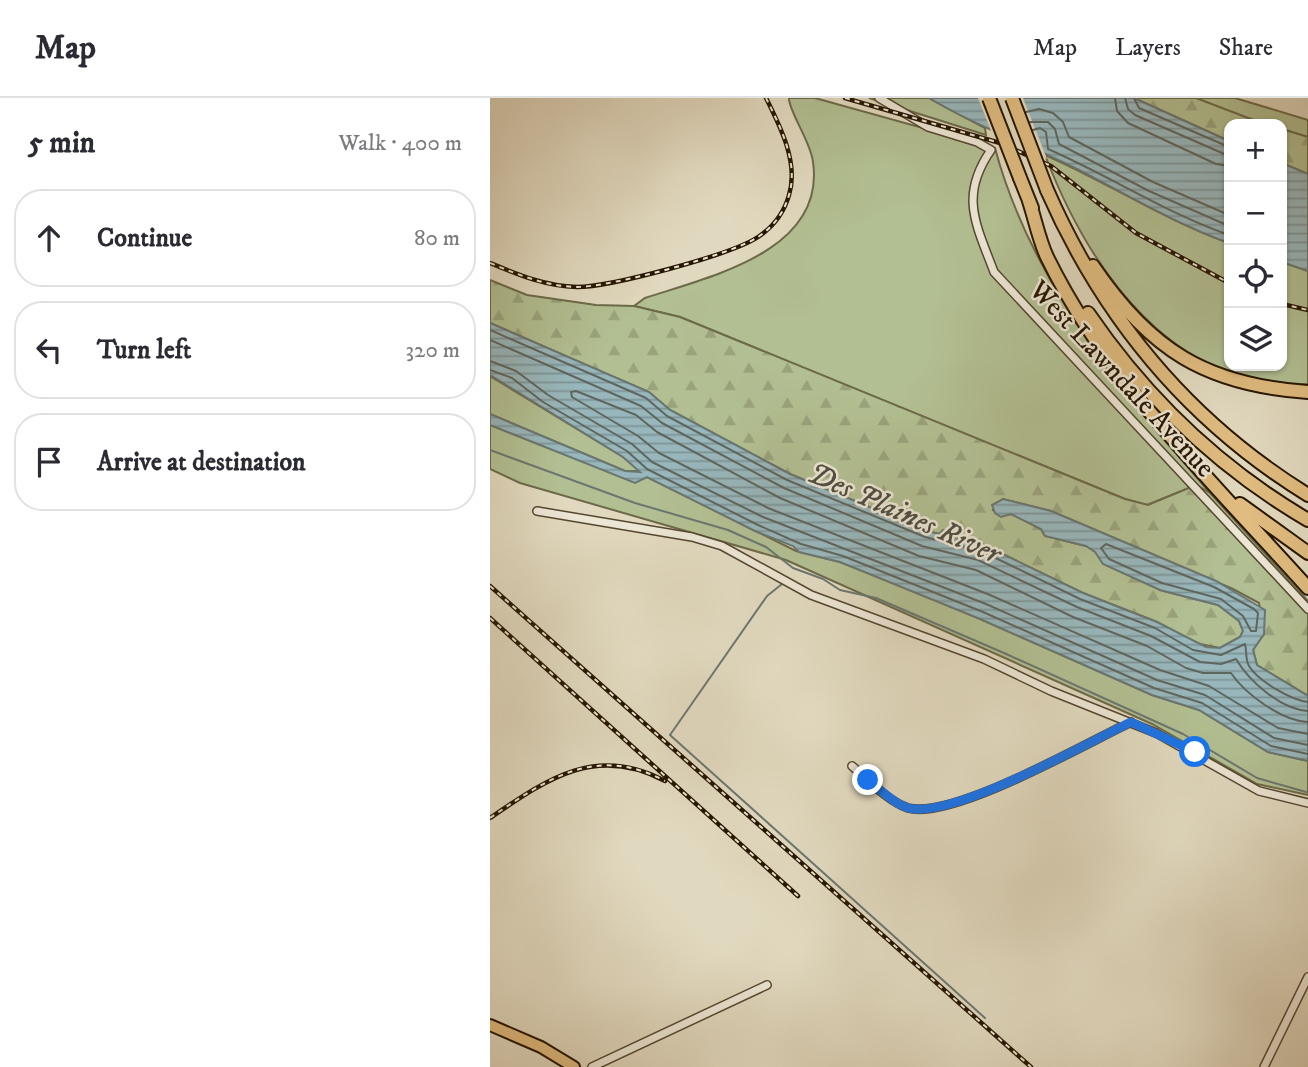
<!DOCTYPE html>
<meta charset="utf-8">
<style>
:root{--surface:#fff;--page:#f2f2f3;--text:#2b2b33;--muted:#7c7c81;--line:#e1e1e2}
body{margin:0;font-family:"IM FELL DW Pica",serif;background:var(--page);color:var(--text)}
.controls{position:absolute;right:21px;top:21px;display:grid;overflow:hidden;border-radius:14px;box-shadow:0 2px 5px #0004}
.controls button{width:63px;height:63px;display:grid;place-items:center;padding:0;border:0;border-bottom:2px solid var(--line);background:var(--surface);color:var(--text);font:35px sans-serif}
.stop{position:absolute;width:21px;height:21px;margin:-16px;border:5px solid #1a73e8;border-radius:50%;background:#fff}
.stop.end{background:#1a73e8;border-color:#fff;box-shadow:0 2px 7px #0008}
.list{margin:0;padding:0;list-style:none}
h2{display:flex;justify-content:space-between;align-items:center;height:91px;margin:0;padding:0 28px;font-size:30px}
h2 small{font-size:23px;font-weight:400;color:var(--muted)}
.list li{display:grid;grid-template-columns:46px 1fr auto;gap:21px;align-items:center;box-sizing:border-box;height:98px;margin:0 14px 14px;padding:0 14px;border:2px solid var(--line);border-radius:28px}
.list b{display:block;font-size:26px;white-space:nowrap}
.list em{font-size:23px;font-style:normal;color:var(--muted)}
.icon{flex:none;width:38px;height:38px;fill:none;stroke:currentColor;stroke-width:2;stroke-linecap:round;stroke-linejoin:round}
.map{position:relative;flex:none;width:818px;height:969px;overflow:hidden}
header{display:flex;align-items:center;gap:42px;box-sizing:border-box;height:98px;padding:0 35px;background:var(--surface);border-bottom:2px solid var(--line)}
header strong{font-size:33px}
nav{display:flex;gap:38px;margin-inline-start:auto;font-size:24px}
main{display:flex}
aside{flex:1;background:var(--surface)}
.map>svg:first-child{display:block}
.grass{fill:#b2bf92;stroke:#6c6a4a;stroke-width:2}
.forest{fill:url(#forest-firs);stroke:#6c6a4a;stroke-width:2}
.water{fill:url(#water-rules);stroke:#6a7771;stroke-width:2}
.pier{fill:#e1d9bf}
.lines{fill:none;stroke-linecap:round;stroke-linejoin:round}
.shore{stroke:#5f665e;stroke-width:2}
.stream{stroke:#6a7771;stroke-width:2}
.minor-casing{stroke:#554730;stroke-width:10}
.primary-casing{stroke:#261601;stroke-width:14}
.motorway-casing{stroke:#261601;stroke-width:16}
.minor{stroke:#ece6d5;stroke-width:7}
.primary{stroke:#e0bc80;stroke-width:10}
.motorway{stroke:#e0bc80;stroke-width:12}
.rail-casing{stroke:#261601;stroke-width:4.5}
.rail{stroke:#ece6d5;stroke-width:2;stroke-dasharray:5;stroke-linecap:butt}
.motorway-bridge-casing{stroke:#261601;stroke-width:16;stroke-linecap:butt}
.motorway-bridge{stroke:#e0bc80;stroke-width:12}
.route{stroke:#1a73e8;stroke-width:9}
.labels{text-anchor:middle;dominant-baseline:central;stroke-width:5;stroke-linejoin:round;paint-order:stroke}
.street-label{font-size:28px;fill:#261601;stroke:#ece6d5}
.water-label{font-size:30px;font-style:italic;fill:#4e4e42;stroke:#ece6d5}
</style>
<header>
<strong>Map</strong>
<nav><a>Map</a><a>Layers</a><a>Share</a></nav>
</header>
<main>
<aside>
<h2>5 min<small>Walk · 400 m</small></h2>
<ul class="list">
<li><svg class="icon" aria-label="ahead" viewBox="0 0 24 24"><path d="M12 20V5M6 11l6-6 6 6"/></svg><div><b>Continue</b></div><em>80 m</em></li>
<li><svg class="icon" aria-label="left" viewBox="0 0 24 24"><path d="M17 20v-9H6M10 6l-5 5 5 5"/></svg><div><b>Turn left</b></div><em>320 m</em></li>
<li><svg class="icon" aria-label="arrive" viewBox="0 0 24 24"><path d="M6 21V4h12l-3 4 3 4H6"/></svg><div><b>Arrive at destination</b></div></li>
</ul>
</aside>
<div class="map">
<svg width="818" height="969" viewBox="0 0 818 969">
<defs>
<pattern id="forest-firs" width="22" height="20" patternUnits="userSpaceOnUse" patternTransform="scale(1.75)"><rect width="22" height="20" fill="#b2bf92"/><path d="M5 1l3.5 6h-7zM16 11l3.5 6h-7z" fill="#99a37c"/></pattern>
<pattern id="water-rules" width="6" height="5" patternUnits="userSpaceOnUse" patternTransform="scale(1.75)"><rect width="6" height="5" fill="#98b7bc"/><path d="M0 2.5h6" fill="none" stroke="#7c9496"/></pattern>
</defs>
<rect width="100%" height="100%" fill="#e1d9bf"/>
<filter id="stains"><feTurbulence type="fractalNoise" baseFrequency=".00286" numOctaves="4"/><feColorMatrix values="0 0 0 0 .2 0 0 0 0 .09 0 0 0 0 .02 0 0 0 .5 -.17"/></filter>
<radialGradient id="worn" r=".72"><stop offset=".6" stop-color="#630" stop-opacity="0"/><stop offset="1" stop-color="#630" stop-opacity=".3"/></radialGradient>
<path class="grass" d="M299,0h26l180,50c35,132 127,243 215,345l-14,-8 -49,20 -22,-6 -445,-182 -46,-11 11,-8c63,-21 181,-46 168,-136 -2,-20 -25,-52 -24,-64z
M379,0h60l56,30 1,7z
M706,0h39l73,22v17l-26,-8v-5l-34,-4z
M555,57c62,27 119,65 184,88v123h53v-104l26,9v113c-136,8 -220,-117 -263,-229z
M0,278l133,81 17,14h-15l-135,-57z
M0,327l145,57 12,-5 149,74 44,11 95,37 217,96 47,15 69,42 40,9v34l-51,-11 -105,-60 -366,-164 -266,-77 -30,-14z"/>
<path class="forest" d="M644,0h62l68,26h-35v17z
M792,31l26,8v37l-26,-11z
M0,182l37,15 69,10 38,1 46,11 445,182 23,6 48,-20 14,8 98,108v95l-51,-31 -4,-15 11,-16 -5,-31 -26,-14 -182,-78 -48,-12 -10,11 8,6 10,-2 30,15 4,7 41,10 74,44 58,15 21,16 4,10 -3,6 -20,11 -25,-5 -38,-21 -74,-29 -101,-49 -55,-13 -137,-57 -120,-64 -21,-18 -159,-69z"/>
<path class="water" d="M439,0h205l95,43v102c-53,-19 -100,-47 -150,-73 -50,-26 -102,-43 -150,-72z
M792,65l26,11v97l-26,-9z
M0,225l159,69 21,18 120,64 137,57 12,3 4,-4 17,10 22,4 101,49 74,29 49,25 14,1 20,-11 3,-6 -4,-10 -21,-16 -58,-15 -57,-26 -8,-12 -9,-6 -41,-10 -4,-7 -30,-15 -10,3 -6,-4 -3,-8 11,-6 48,12 165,70 49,29 -1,24 -11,16 4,15 51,31v65l-40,-9 -69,-42 -47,-15 -172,-76 -140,-57 -41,-10 -6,-6 -38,-15 -108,-54 -12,6 -145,-58v-11l135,57 15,1 -17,-15 -133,-82z"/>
<path class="pier" d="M488,0h45l24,61 -54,-23z"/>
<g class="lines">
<path class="shore" d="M625,0l2,13 11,12 88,41 13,2
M635,0l3,11 7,6 94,41
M644,0l5,10 90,39
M536,14l13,-3 14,4 10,9 6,15 84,45 76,33
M540,24h18l7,7 4,15 90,47 80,35
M543,32l7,-2 6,4 2,17c62,27 118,64 181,86
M0,232l156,68 21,18 120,64 138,57 56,14 99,48 75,29 38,22 28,5 24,-11c2,7 0,15 4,22 9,15 42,34 59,36
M0,242l151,66 21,17 122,65 138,58 56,14 99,47 74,29 49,26 21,2 15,-5c13,22 44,50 72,52
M0,263l26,10 32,24 84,49 20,18 111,55 223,87 171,76 48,15 69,43 34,7
M0,272l22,8 31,24 84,49 20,18 111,56 43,19 42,12 140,56 171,76 48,15 69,43 37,8
M616,446l108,43 40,22 4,4 -2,18h-5l-8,-15 -22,-17 -59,-16 -53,-24 -8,-11z
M818,624c-26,-1 -63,-28 -77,-49h-28l-17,-5 -39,-22 -74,-29 -97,-47 -57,-14 -139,-58 -123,-66 -21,-17 -60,-24 -5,1 1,5 66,39 21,17 109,55 222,87 170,75 49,16 69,42 30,6"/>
<path class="stream" d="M0,352l145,53 93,27 38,17 27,21 30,11 17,11 36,8 128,55 179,81 74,44 49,14
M292,486l-15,12 -97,139 315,283"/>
<defs>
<path id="minor" d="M389,0l49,29 49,15 14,8c-32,46 -15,74 3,122l314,337
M47,413l155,26 30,9 89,49 173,64 67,32 105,42 103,58 49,12
M362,668c15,13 37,36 56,42 44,12 179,-65 223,-86
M102,969l175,-82
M774,969l44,-90"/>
<path id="primary" d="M0,927l51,22 33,20"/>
<path id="motorway" d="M530,80l12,30
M557,92c56,128 141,231 261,305
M539,103c6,18 10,39 18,56 62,127 168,227 261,331
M603,168c57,84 113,119 215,126
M598,215c58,85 131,155 220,207
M750,406l68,49"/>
</defs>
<use href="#minor" class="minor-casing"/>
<use href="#primary" class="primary-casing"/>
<use href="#motorway" class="motorway-casing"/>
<use href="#minor" class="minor"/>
<use href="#primary" class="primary"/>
<use href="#motorway" class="motorway"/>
<defs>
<path id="rail" d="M355,0l155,45 51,23 85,67 93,50
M0,165c29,12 55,23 87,24 33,0 154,-32 181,-50 15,-10 26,-24 31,-42 10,-32 -9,-69 -23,-97
M792,206l26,6
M0,488l541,481
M0,520l308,278
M0,720c57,-39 106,-74 175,-37"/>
</defs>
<use href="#rail" class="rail-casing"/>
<use href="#rail" class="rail"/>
<defs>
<path id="motorway-bridge" d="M499,0l31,80
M522,0l35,92"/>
</defs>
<use href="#motorway-bridge" class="motorway-bridge-casing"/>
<use href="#motorway-bridge" class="motorway-bridge"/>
</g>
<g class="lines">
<path class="route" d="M378,682c12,9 26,24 40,28 43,12 179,-65 223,-86l64,30"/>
</g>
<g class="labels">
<g class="street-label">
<text transform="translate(632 281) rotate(47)">West Lawndale Avenue</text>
</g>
<g class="water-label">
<text transform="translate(414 416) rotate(24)">Des Plaines River</text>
</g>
</g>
<rect width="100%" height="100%" filter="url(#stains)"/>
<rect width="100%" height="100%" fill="url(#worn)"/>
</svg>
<div class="controls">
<button>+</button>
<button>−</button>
<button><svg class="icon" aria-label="locate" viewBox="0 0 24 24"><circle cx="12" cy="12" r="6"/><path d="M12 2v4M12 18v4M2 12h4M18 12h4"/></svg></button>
<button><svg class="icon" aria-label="layers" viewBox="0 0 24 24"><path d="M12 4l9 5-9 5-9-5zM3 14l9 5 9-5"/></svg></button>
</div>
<div class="stop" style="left:705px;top:654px"></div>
<div class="stop end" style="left:378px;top:682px"></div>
</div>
</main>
